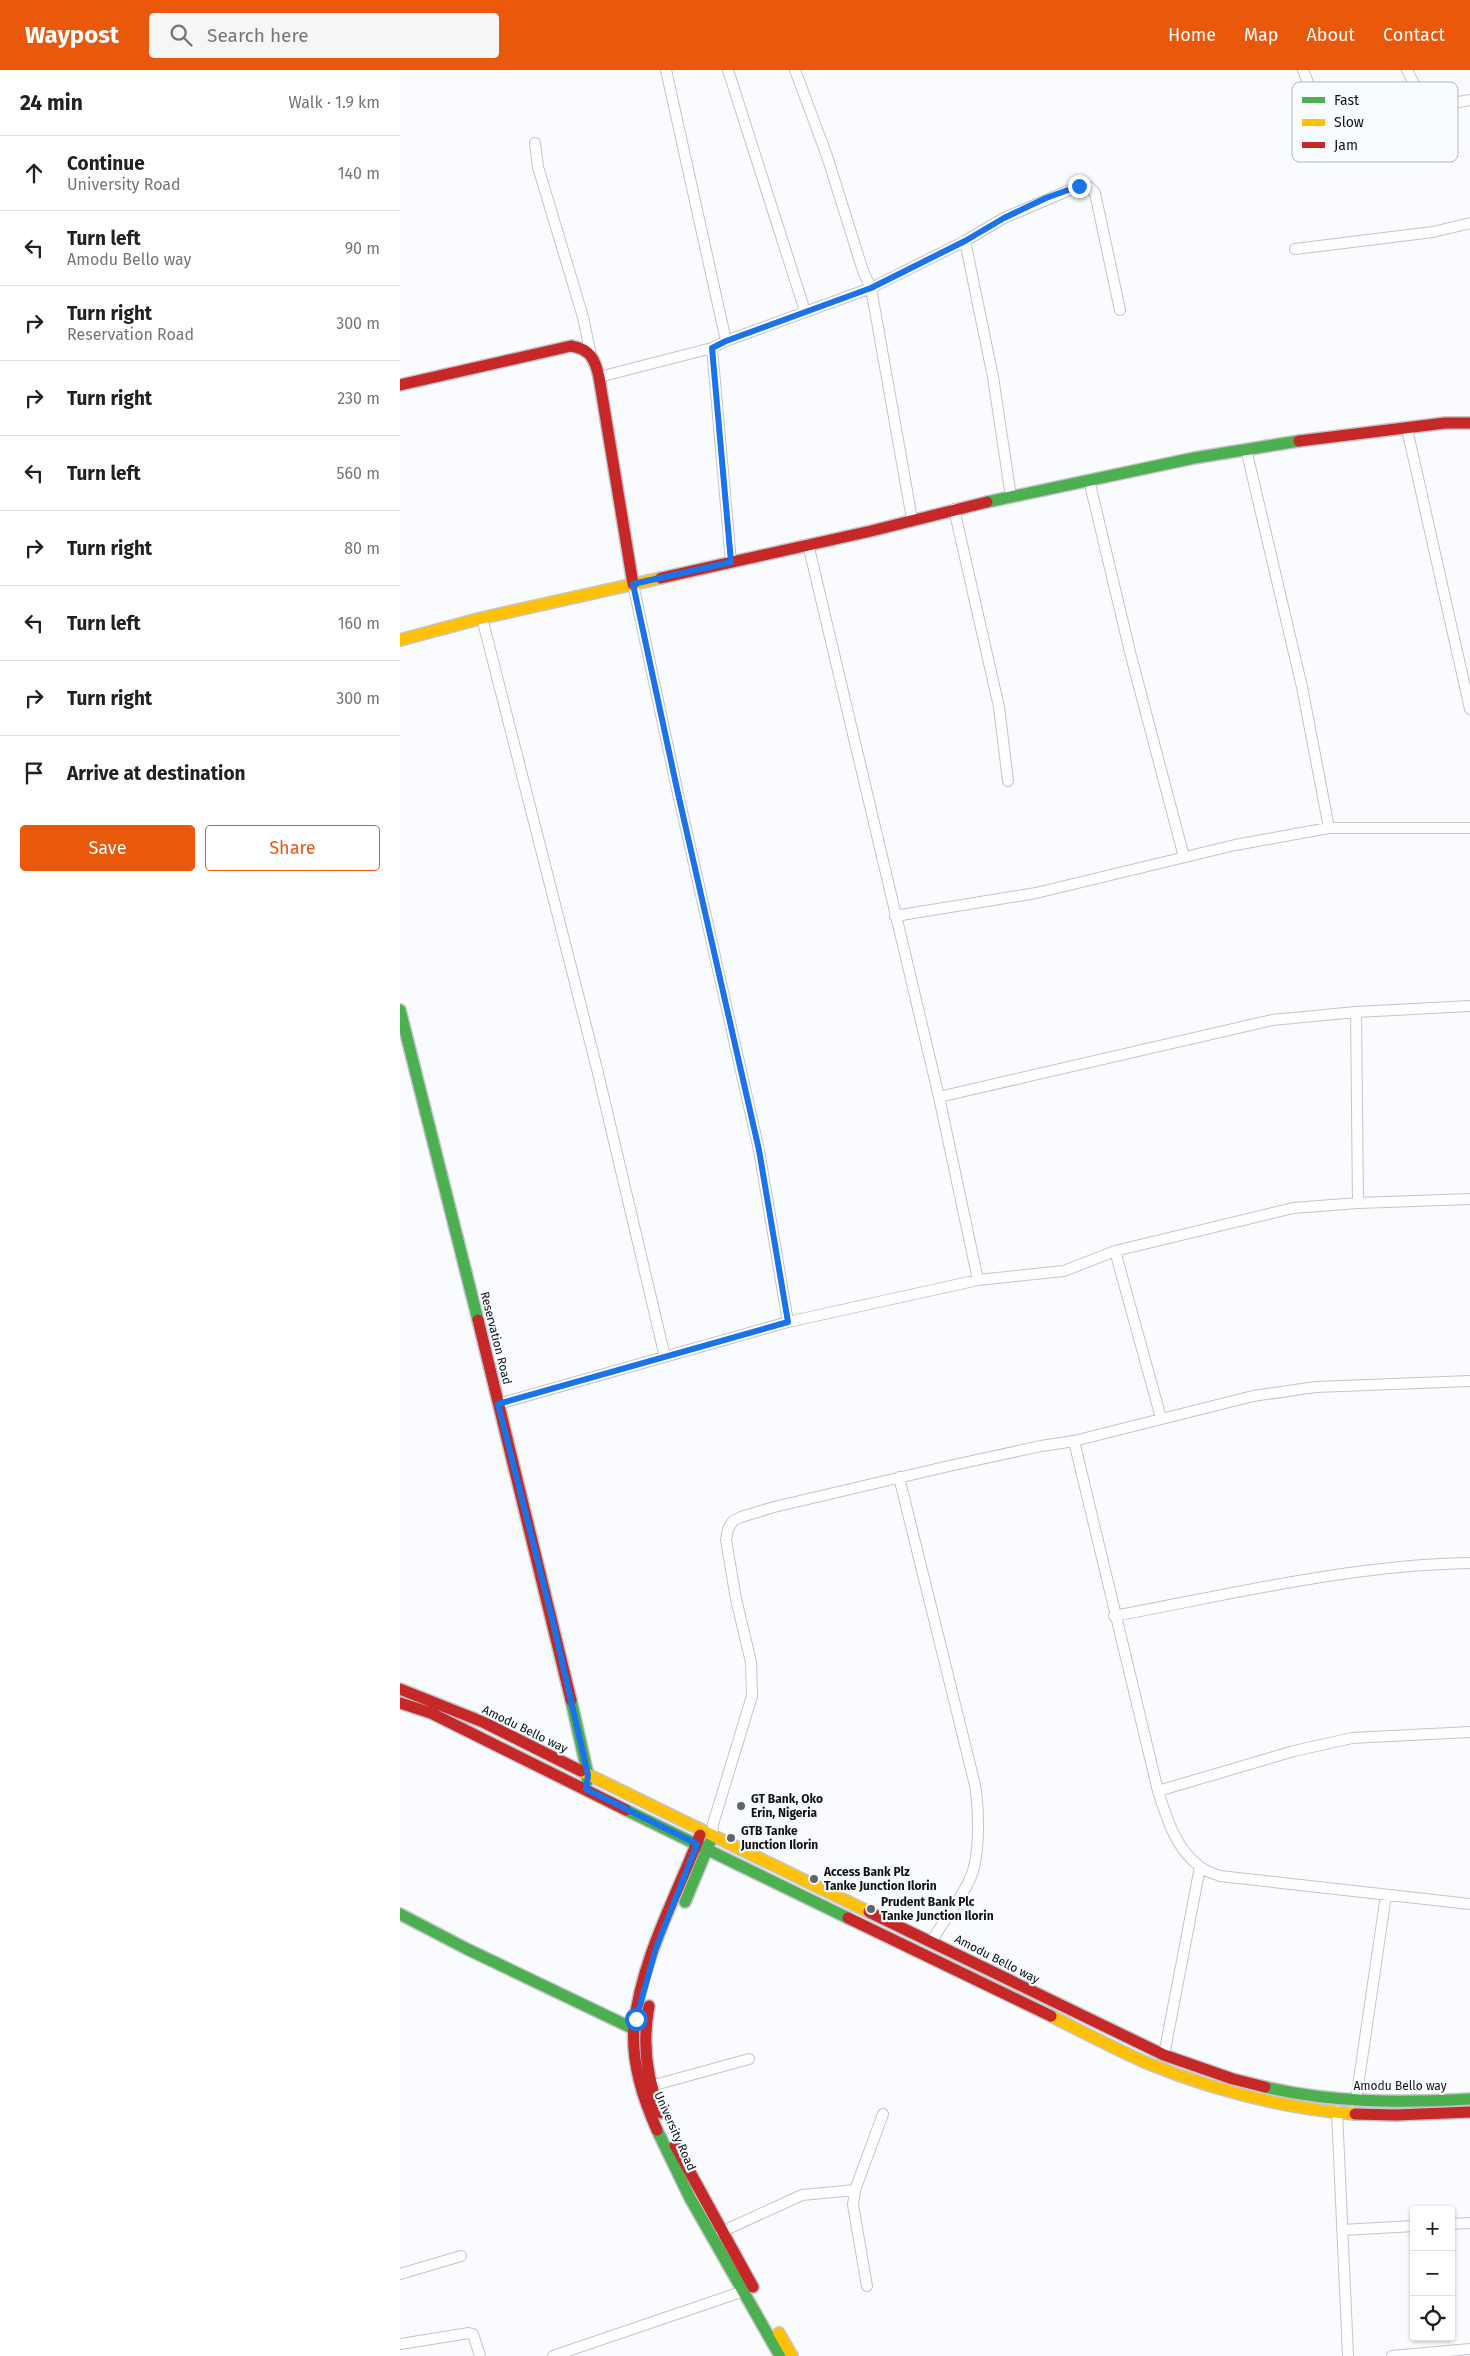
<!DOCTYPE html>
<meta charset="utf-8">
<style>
:root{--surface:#fff;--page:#f6f6f6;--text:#202124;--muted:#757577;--line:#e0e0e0;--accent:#ea580c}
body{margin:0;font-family:"Fira Sans",sans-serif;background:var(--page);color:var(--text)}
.controls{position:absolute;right:15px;bottom:15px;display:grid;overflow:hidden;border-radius:5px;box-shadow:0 1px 4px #0004}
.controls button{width:45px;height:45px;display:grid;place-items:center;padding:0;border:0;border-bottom:1px solid var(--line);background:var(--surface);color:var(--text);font:25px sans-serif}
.stop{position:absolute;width:15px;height:15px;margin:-11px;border:4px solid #1a73e8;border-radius:50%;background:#fff}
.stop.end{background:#1a73e8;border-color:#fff;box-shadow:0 1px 5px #0008}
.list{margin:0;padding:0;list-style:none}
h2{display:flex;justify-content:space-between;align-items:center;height:65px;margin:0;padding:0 20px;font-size:21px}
h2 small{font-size:16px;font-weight:400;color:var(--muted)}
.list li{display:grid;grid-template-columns:32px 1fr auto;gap:15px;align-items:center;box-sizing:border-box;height:75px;padding:0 20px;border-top:1px solid var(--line)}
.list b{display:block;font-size:19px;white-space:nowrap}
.list p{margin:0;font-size:16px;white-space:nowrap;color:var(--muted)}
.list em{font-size:16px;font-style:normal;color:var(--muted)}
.actions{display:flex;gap:10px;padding:15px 20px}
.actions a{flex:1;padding:11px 0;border:1px solid var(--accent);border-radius:5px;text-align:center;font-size:18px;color:var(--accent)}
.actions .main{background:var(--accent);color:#fff}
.icon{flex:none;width:28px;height:28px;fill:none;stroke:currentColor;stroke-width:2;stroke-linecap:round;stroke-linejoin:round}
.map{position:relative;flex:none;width:1070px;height:2286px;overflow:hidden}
header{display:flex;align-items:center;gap:30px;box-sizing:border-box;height:70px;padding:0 25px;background:var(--accent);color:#fff}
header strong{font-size:24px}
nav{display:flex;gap:28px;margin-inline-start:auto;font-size:18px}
.search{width:350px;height:45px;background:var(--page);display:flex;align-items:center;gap:12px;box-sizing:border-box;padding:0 18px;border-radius:5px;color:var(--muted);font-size:19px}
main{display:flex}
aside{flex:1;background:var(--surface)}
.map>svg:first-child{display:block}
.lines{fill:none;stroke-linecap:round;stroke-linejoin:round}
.street-casing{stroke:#c4c5c8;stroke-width:12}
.fast-casing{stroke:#c4c5c8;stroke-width:14}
.slow-casing{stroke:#c4c5c8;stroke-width:14}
.jam-casing{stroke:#c4c5c8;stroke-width:14}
.street{stroke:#fefeff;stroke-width:10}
.fast{stroke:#4caf50;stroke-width:11}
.slow{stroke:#ffc107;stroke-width:11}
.jam{stroke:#c62828;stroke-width:11}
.route{stroke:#1a73e8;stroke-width:6}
.poi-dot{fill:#626466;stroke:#f8fbff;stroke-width:2}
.labels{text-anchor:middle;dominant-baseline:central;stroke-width:4.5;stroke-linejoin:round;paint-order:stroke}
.street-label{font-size:12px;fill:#111214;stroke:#f8fbff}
.poi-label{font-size:12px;font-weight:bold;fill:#111214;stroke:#f8fbff;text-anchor:start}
.key{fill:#f8fbff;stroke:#b3b5b8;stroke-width:1}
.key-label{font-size:14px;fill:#111214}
</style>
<header>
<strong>Waypost</strong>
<div class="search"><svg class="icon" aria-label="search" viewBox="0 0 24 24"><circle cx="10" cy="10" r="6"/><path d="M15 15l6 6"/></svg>Search here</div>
<nav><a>Home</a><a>Map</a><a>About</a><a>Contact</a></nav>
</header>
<main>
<aside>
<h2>24 min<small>Walk · 1.9 km</small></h2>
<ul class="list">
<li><svg class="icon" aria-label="ahead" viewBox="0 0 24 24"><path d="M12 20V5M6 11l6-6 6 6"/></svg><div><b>Continue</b><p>University Road</p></div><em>140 m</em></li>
<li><svg class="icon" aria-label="left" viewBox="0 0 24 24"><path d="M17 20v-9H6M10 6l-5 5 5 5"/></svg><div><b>Turn left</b><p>Amodu Bello way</p></div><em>90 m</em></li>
<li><svg class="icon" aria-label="right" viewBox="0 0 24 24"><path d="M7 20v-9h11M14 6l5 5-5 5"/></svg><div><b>Turn right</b><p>Reservation Road</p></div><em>300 m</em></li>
<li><svg class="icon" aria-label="right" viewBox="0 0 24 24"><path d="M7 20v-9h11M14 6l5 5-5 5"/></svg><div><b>Turn right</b></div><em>230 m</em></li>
<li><svg class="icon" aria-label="left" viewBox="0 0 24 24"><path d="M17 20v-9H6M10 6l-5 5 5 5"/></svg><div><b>Turn left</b></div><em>560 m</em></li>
<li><svg class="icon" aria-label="right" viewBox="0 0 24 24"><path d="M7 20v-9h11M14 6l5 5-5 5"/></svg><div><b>Turn right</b></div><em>80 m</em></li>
<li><svg class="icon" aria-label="left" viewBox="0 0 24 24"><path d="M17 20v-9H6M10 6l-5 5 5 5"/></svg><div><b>Turn left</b></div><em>160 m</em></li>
<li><svg class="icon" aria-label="right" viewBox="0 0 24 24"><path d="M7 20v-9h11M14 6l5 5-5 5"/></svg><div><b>Turn right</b></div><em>300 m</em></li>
<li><svg class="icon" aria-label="arrive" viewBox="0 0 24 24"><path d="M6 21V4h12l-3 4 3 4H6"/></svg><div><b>Arrive at destination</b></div></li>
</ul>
<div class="actions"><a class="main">Save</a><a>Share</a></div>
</aside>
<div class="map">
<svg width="1070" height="2286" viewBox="0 0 1070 2286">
<rect width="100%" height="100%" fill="#f9fbfe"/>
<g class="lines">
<defs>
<path id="street" d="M266,0l60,271
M328,0l77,241
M395,0l32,86 36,115 8,17 41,231
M903,0l20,50 14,11 89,-23 44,-8
M1007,0l19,38
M135,73l3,24 45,150 7,34
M565,171l28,136 18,120
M895,179l138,-17 37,-9
M312,278l19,214
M199,307l113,-29 14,-7 145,-53 94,-47 39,-23 75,-32 10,1 6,6 25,117
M1007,359l63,280
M846,379l56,238 27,141
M689,410l42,176 53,201
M554,439l45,198 9,74
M408,474l131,553 39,183
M233,514l44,205 82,361 29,172
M82,548l115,451 68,288
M495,846l141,-23 199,-48 94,-17h141
M956,942l2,191
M539,1027l333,-77 84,-8 114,-6
M715,1181l46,167
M98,1334l290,-82 190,-42 86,-9 51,-20 178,-43 65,-5 112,-4
M674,1371l84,350c9,28 17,56 41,75 5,5 14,7 21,10l250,28
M499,1407l76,308c4,25 6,75 -7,98 -10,20 -25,39 -37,59
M714,1546c118,-22 236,-51 356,-53
M758,1721l136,-40 58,-13 118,-6
M312,1766l1,-12 39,-128 -1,-34 -15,-63 -10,-59 2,-11 5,-8 8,-4 33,-10 175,-41 92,-20 33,-5 179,-45 63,-9 154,-6
M764,1985l36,-188
M251,2016l98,-27
M956,2030l30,-205
M937,2041l11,245
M1051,2154l19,-1
M942,2160l72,-4
M321,2162l81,-37 53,-5
M0,2204l61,-18
M467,2216l-14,-81 2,-15 28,-76
M0,2274l69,-11 4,1 7,22
M153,2286l191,-65
M992,2286l78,-7"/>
<path id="fast" d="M587,432l207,-44 105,-17
M0,940l78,310
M171,1630l17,75 -1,7
M226,1740l222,108
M285,1832l25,-60
M0,1844l67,35 167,80
M865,2017c67,16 137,16 205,12
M257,2060l33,68 90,158"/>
<path id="slow" d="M0,570l82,-22 179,-40
M181,1701l288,141
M651,1946c32,16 64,33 96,47 66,27 137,45 208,51
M379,2263l13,23"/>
<path id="jam" d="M0,315l171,-39c19,3 24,13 28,31l34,207
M899,371l146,-18h25
M261,508l210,-47 116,-29
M78,1250l93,380
M0,1619l83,33 98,49
M0,1633l31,10 195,97
M469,1842l295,143 69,24 32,8
M448,1848l203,98
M249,1936c-7,38 -3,72 12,107
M955,2044l41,1 74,-3
M257,2060c-14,-31 -26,-69 -23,-104 7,-66 42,-129 66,-191
M275,2075l78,142"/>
</defs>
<use href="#street" class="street-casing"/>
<use href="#fast" class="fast-casing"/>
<use href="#slow" class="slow-casing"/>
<use href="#jam" class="jam-casing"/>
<use href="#street" class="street"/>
<use href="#fast" class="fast"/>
<use href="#slow" class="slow"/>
<use href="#jam" class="jam"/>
</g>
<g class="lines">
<path class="route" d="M236,1949l20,-71 41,-104 -111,-55 2,-14 -36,-157 -54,-214 290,-82 -29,-172 -82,-361 -44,-205 98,-22 -19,-214 14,-7 145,-53 94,-47 39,-23 42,-20 33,-12"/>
</g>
<g class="poi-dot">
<circle cx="341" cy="1736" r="5"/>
<circle cx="331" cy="1768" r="5"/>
<circle cx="414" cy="1809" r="5"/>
<circle cx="471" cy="1839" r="5"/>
</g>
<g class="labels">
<g class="street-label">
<text transform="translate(96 1268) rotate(76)">Reservation Road</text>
<text transform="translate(125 1659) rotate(26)">Amodu Bello way</text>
<text transform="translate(597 1889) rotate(27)">Amodu Bello way</text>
<text x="1000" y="2016">Amodu Bello way</text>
<text transform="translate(275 2061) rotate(66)">University Road</text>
</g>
<g class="poi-label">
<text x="351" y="1729">GT Bank, Oko<tspan x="351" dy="14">Erin, Nigeria</tspan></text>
<text x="341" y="1761">GTB Tanke<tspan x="341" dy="14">Junction Ilorin</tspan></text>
<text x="424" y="1802">Access Bank Plz<tspan x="424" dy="14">Tanke Junction Ilorin</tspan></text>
<text x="481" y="1832">Prudent Bank Plc<tspan x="481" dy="14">Tanke Junction Ilorin</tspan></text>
</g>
</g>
<rect x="892" y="12" width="166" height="80" rx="8" class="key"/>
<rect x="902" y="27" width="23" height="6" fill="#4caf50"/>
<rect x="902" y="49" width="23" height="7" fill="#ffc107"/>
<rect x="902" y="72" width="23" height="6" fill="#c62828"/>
<g class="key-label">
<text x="934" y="35">Fast</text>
<text x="934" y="57">Slow</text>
<text x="934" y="80">Jam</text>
</g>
</svg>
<div class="controls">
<button>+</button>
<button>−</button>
<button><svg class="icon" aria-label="locate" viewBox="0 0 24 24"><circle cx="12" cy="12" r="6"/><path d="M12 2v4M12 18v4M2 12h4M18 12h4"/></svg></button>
</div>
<div class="stop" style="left:236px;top:1949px"></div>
<div class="stop end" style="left:679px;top:116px"></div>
</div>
</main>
